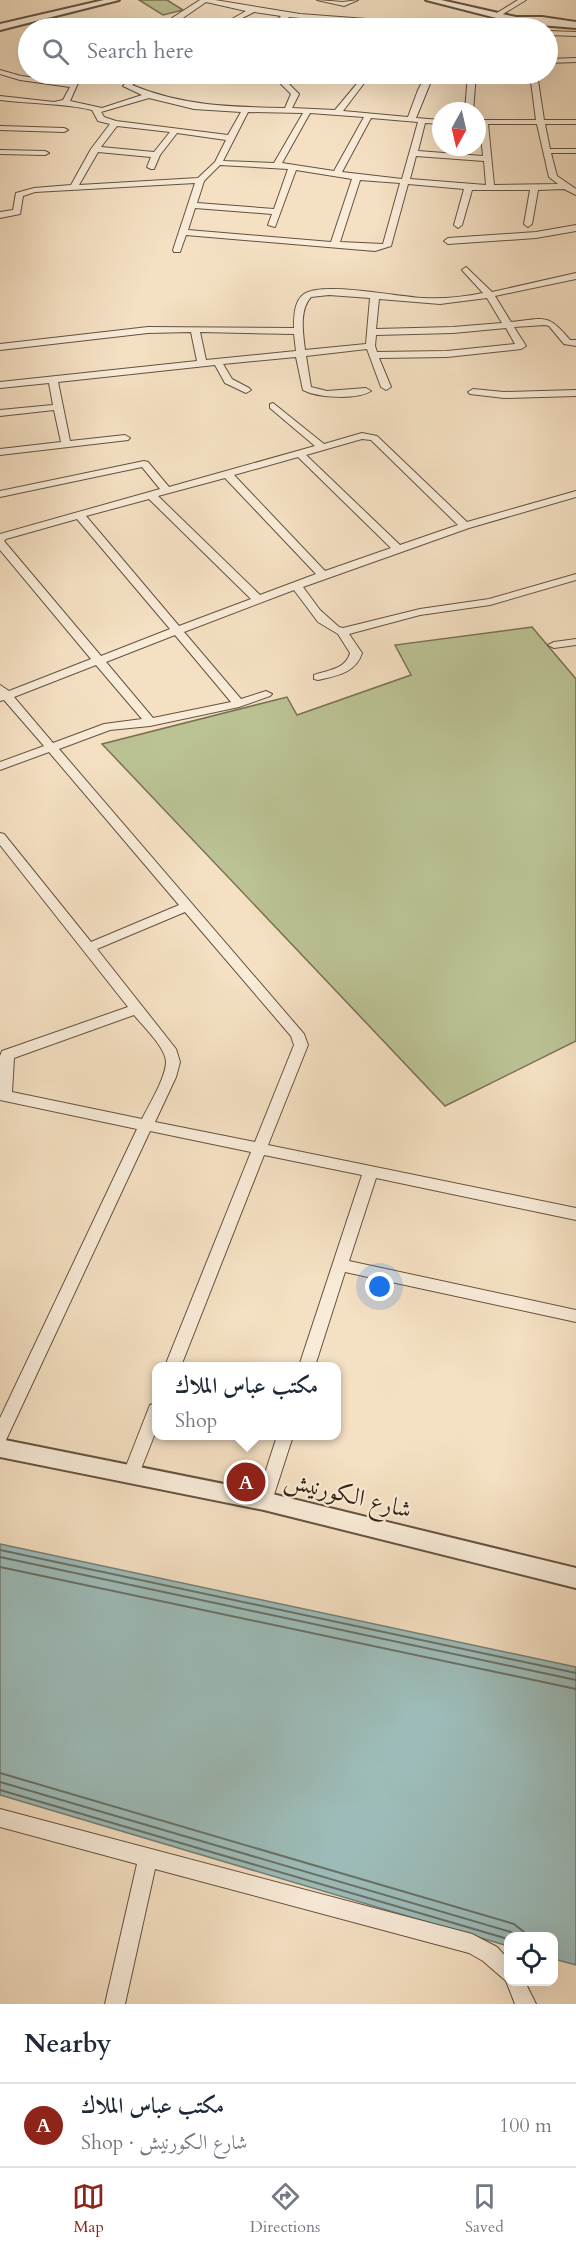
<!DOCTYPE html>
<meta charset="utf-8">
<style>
:root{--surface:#fff;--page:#f2f2f3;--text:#1f2937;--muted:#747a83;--line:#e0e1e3;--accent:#8f2418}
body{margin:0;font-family:Cardo,Amiri,serif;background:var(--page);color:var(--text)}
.controls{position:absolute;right:18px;bottom:18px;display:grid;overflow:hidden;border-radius:12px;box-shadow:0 6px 24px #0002}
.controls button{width:54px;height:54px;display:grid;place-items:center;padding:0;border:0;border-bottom:2px solid var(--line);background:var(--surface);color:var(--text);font:30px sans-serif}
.compass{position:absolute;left:432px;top:102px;width:54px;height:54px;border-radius:50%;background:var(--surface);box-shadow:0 6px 24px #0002;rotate:188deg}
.you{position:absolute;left:380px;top:1287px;width:21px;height:21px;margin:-15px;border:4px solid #fff;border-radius:50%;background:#1a73e8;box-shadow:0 0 0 9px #1a73e833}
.badge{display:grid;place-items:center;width:39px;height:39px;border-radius:50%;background:var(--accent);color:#fff;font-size:20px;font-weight:700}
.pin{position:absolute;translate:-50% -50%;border:3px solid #fff;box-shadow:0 2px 6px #0006}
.popup{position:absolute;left:152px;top:1362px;width:189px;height:78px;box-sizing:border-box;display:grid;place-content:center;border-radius:12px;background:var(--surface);filter:drop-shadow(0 2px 4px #0005);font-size:20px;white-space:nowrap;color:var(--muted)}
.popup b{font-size:22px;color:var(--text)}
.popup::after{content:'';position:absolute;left:50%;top:100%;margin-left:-12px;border:12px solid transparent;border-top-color:var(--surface)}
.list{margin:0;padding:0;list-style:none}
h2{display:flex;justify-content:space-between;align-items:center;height:78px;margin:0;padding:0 24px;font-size:26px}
h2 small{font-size:20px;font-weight:400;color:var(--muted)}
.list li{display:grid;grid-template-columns:39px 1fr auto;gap:18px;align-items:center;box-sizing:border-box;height:84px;padding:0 24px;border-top:2px solid var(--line)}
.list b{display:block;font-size:22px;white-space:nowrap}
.list p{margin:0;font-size:20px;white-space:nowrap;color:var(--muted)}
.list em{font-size:20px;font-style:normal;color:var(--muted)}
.icon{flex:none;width:33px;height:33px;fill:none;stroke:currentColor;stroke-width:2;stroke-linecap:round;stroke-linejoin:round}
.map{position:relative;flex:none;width:576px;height:2004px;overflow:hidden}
.search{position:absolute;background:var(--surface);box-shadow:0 6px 24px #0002;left:18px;right:18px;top:18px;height:66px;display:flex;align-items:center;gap:15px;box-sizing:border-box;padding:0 21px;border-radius:33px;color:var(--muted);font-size:22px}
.sheet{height:162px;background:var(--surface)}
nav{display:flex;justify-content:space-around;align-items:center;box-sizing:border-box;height:84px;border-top:2px solid var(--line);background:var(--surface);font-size:16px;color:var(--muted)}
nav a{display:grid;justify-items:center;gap:3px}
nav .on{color:var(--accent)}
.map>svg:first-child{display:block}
.green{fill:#bbc294;stroke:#787253;stroke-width:1.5}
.water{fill:#9dbcb9;stroke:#737f76;stroke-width:1.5}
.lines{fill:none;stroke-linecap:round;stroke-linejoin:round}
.shore{stroke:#697066;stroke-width:2}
.minor-casing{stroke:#65523e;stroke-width:2}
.tertiary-casing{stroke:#65523e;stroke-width:4}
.minor{fill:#f8ebd8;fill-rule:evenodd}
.tertiary{fill:#f8ebd8;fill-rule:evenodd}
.labels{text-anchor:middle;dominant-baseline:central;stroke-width:4.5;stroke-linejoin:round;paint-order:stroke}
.near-street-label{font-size:24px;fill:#352312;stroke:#f8ebd8}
</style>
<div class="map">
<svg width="576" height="2004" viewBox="0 0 576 2004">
<rect width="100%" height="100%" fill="#f5e0c3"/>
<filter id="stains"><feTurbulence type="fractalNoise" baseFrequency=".00333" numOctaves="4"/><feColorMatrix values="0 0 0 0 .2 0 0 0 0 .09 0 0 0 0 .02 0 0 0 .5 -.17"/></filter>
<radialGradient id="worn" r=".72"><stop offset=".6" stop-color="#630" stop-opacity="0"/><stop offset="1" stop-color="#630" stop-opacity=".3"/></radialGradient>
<path class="green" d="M139,0h28l16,10 -20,5z
M532,627l44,52v362l-131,65 -343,-362 185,-47 10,18 114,-40 -16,-30z"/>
<path class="water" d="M0,1544l576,123v298l-22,-6v-23h-46v10l-508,-151z"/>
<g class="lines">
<path class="shore" d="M0,1550l576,123
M0,1557l576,123
M0,1567l576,122
M0,1773l514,151 15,12
M0,1782l511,150 7,4
M0,1790l508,149"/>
<defs>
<path id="minor" d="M200,0h15l85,14 159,12 4,2 -67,-2 -107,-9 -13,11h-7l12,-12 -27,-4 -31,16h-7l30,-17 -40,-9 -26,18 9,8h-7l-10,-6v-4z
M317,0l26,2 15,-2 -14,6z
M518,0h8l-28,17 -6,-1z
M548,31l28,1v4l-28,-1z
M576,58v4l-28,1v-4z
M0,70l21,6 57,7 -8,18 32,7 40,-13 -19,-9c6,-8 19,-12 28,-12l-19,11c50,21 99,22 153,23l6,-14 -13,-13 6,-7h7l-5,7 13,13 -7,14 43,2 30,-36h6l-28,37 65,6 10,-27 9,-16h7l-18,44 25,2v4l-16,-1 -7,28 65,5 -3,-32h-3v-4h59l-6,-46h7l7,46h32v4h-31l5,25h26v4h-25l6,23 19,13v6l-12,-6 -26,1 -6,34 -4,3 -4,-3 6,-34h-58l-10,35 -4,3 -4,-3 10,-36 -56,-5 -17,62 -16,5 -189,-16 -6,17h-6l-1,-2 22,-67 -160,9 -12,4 -3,18 -20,4v-6l13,-2 3,-17 18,-5 37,-3 20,-36 19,-25 -12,-3 -6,-11c-30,-7 -61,-6 -92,-10v-4l54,6 9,-2 7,-13 -50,-7 -20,-6zM149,98l45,11 47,3 -13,23 -112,-14 -12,-4 -3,-5zM248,112l55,1 -29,50 -51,-2zM310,113l54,4 -30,54 -52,-8zM371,118l47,4 -16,57 -60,-7zM488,124h49l12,53 9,7 -64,1zM117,126l53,6 -16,20 -53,-5zM177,133l49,7 -11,22 -17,16 -119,7 19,-33 53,5 -4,10 4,2h3l6,-14zM416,156l68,5 2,24 -76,-6zM220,165l68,4 -14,40 -77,-6 7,-22zM296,170l56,9 -21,63 -143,-12 7,-22 77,6 -4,11 7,2zM360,180l40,3 -17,61 -43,-2z
M227,74h8l-9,8h-6v-4z
M468,74h8l-3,37h-8z
M0,126l64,2 4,2 -4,2 -64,-2z
M0,150l45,1 4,2 -4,2 -45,-1z
M576,225v6l-40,7 -88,6 -4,-3 4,-3 88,-6z
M466,267l26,25 84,-19v6l-81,17 16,26c33,-3 36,-10 59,18h6v6l-12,-2 -15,-18 -4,-1 -31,2 12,19 -5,3 -74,8 -68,1 12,29 -5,3 -5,-3 -14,-38 -61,7 5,31 16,4 39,-3 5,3c-14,9 -53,7 -68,-1l-7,-33 -73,7 9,15 17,9 2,2 -5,3 -21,-10 -10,-18 -157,17 12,59 55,-6 5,3 -2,2 -128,15v-6l61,-7 -7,-32 -54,6v-6l53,-5 -4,-22 -49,5v-6l197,-21 -6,-29 -43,1 -148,17v-6l148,-17 146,1c0,-11 0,-27 10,-34 19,-13 95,3 119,4 20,1 41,-1 60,-5l-21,-23zM329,295l41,3 -4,46 -61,6c-2,-17 -6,-40 6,-53zM487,298l15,25 -49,4 -77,2 3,-30 61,5zM506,328l9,16 -68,7 -70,1 -2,-6 1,-11 77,-2zM200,332l94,2 2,17 -90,9z
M473,389l31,3 72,-2v6l-72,2 -34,-4 -2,-2z
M273,403l51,41 38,-11 15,3 90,86 109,-31v6l-107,31 -166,59 17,23 19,17 4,1 77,-19 69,-10 87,-25v6l-86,25 -70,10 -71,19 13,19c-6,20 -26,23 -44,27l-4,-1v-4c14,-5 32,-6 36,-22l-12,-19 -20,-12 -24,-32 -110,42 57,67 25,-8 6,3 -2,2 -31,11 -89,19 -40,4 -51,19 245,285 4,11 -40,100 308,63v12l-200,-42 -27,83 227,49v12l-231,-50 -30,94h-16l63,-191 -98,-20 -83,211h-16l86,-214 -101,-21 -144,309 -6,2v-24l137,-289 -137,-29v-44l2,-5 126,-44 -128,-162v-12l4,1 87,108 88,-37 -130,-153 -49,18v-8l44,-16 -40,-46 -4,1v-16l9,6 82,-32 -91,-109v-16l160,-45 -18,-22 -142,30v-6l144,-30 4,1 21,25 146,-41 -45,-38v-4zM362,439l9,1 87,85 -58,20 -94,-90zM298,457l93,91 -66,23 -91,-96zM225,478l91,96 -56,21 -102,-99zM149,499l102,100 -72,27 -93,-110zM77,519l93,110 -69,27 -97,-115 2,-2zM175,635l56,67 -78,16 -47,-56zM96,665l46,54 -38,5 -51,19 -39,-46zM185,912l106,124 3,9 -39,97 -100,-20 21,-45 4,-15 -4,-13 -79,-100zM134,1015c9,11 32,33 32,47 0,15 -17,43 -24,57l-130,-27 2,-34z
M576,639v6l-22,3 -6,-3 6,-3z
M156,1403v28l-17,43 -2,5 -6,2 -6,-2 -2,-5 25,-64 2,-5z
M277,1436h16l-21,65 -2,5 -6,2 -6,-2 -2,-5z
M0,1809l472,125 25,13 11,12v23h17l11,22h-21l-9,-23 -23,-20 -14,-8 -314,-84 -30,135h-20l32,-140 -137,-37z"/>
<path id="tertiary" d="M104,0h15l-119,30v-6z
M426,0h15l75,17h26l34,5v6l-60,-5z
M0,1439l264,53 312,76v20l-312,-78 -264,-53z"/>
</defs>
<use href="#minor" class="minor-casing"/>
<use href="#tertiary" class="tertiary-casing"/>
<use href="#minor" class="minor"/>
<use href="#tertiary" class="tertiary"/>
</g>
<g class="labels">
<g class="near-street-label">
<text transform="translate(348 1495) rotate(14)">شارع الكورنيش</text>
</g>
</g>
<rect width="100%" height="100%" filter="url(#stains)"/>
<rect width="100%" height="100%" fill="url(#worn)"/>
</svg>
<div class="controls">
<button><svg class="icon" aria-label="locate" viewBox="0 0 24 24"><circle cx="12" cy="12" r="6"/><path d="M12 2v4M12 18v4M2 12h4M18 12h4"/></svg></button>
</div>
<svg class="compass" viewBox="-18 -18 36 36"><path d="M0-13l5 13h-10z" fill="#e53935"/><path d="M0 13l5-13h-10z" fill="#747a83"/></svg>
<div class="you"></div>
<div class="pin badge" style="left:246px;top:1482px">A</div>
<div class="popup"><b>مكتب عباس الملاك</b>Shop</div>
<div class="search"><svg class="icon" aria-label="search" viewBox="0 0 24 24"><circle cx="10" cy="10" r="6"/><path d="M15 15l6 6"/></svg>Search here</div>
</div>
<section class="sheet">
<h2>Nearby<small></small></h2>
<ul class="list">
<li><span class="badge">A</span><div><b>مكتب عباس الملاك</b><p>Shop · شارع الكورنيش</p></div><em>100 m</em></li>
</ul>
</section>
<nav>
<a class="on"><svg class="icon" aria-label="map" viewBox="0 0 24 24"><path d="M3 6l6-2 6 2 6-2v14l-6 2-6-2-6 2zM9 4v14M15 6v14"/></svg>Map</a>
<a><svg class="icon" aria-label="directions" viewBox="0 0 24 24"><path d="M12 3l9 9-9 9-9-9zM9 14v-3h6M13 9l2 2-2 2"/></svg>Directions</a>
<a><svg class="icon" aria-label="saved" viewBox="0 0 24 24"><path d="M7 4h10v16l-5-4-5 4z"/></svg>Saved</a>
</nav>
